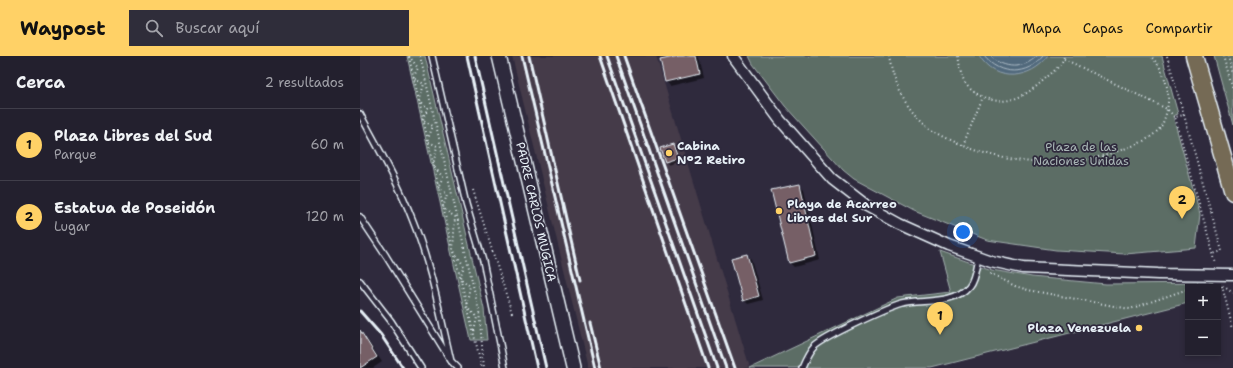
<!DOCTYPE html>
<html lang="es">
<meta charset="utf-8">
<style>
:root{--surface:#23202e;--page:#2f2d3a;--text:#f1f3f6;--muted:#a3a3aa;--line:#403e4a;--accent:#ffd166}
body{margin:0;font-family:"Shantell Sans",sans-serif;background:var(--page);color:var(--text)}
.controls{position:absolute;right:12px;bottom:12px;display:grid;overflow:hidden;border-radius:0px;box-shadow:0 2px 6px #0003}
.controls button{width:36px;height:36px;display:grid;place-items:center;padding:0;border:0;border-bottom:1px solid var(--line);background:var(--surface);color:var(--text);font:20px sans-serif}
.you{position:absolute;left:603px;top:176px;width:14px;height:14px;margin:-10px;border:3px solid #fff;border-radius:50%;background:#1a73e8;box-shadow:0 0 0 6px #1a73e833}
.badge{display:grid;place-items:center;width:26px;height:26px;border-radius:50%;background:var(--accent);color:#111;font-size:13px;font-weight:700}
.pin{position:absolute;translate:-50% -33px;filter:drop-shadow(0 1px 2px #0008)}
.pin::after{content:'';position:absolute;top:21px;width:14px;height:12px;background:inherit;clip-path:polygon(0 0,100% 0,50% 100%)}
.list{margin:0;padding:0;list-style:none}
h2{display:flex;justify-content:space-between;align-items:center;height:52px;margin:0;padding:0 16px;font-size:17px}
h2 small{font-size:13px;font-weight:400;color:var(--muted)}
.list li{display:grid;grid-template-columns:26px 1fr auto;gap:12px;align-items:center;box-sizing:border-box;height:72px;padding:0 16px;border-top:1px solid var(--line)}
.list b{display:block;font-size:15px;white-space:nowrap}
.list p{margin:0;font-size:13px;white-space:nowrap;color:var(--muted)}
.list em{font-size:13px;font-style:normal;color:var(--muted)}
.icon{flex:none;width:22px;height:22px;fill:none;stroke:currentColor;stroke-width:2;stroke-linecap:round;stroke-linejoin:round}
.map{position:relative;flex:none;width:873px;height:312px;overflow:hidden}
header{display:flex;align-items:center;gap:24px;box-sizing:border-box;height:56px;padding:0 20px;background:var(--accent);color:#111}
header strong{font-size:19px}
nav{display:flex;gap:22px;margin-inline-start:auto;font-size:14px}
.search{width:280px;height:36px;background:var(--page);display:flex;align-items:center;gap:10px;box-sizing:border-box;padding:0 14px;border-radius:0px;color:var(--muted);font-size:15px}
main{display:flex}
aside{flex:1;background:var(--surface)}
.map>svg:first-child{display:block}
.built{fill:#443a49}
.green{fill:#5c6d65;stroke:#a2afae}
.water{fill:#51697c;stroke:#8d9fae}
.shadow{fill:#0007}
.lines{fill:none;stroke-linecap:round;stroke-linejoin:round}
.shore{stroke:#acbbc6;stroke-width:1}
.building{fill:#765e66;stroke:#e8f1f8}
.service-casing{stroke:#e8f1f8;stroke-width:8}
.minor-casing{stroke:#e8f1f8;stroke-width:13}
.tertiary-casing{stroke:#e8f1f8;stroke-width:16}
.primary-casing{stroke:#e8f1f8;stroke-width:19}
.path{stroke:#e8f1f8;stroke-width:2;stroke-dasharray:1 3;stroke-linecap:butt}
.service{stroke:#2f2a3d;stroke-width:5}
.minor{stroke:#2f2a3d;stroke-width:10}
.tertiary{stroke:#2f2a3d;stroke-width:13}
.primary{stroke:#746b55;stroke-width:16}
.rail{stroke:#e8f1f8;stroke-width:3}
.poi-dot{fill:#ffd166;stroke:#2f2a3d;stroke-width:1.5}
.labels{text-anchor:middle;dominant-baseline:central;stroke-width:3.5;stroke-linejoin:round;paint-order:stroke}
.poi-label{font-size:12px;font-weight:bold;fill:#e8f1f8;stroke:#2f2a3d;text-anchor:start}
.park-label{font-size:12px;fill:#a9b6b6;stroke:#2f2a3d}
.street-label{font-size:12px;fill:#e8f1f8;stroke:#2f2a3d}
</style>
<header>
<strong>Waypost</strong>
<div class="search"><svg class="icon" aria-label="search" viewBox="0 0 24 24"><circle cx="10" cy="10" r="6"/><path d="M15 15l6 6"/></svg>Buscar aquí</div>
<nav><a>Mapa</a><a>Capas</a><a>Compartir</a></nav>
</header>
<main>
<aside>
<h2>Cerca<small>2 resultados</small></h2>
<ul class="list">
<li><span class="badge">1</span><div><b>Plaza Libres del Sud</b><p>Parque</p></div><em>60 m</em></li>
<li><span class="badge">2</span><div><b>Estatua de Poseidón</b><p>Lugar</p></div><em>120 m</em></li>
</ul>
</aside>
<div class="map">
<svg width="873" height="312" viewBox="0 0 873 312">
<rect width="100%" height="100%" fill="#2f2a3d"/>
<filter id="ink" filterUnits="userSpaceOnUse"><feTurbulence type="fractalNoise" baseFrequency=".025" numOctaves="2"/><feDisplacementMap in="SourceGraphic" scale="8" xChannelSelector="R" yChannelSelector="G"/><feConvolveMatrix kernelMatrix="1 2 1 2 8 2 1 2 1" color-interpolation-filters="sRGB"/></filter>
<g filter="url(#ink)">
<path class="built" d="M152,0h144l94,312h-162z"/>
<path class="green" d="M47,0h18l59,253 3,31h-16z
M389,0h413l16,58 -5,2 27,98 -4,34 -71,6 -69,-4 -69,-10 -73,-29 -60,-32 -11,-9 -58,-64 -32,-42z
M854,0h19v69z
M580,196l52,18 40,7 74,7 107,-1 1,4h-26v16l-256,65h-182l148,-70 53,-6z"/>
<path class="water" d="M619,0h69c-16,23 -54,28 -69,0z"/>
<path class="shadow" d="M323,0h14l2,2 5,20 -34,8 -4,-5z
M313,89l3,3 4,13 -11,4 -3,-3 -4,-13z
M439,129l5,4 16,71 -26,7 -4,-4z
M387,199l4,4 12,41 -15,4 -4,-4z
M0,273l22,33 -9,6h-13z"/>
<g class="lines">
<path class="shore" d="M624,0c15,20 44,20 59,0
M630,0c14,13 33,14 47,0"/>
</g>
<path class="building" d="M319,0h17l4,18 -35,8 -5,-22z
M313,88l5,14 -13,4 -5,-14z
M440,128l16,72 -27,7 -18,-73z
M387,198l12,42 -16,5 -12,-43z
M0,274l17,27 -17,11z"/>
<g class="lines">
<defs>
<path id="service" d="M72,0l34,148 17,57 22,107
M0,58c19,35 39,70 53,107 18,45 27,93 38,140
M0,161l26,39 65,105 7,7
M0,225l31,40 30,47
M442,312c3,-7 7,-16 12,-21 10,-10 73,-39 88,-43 21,-5 52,1 67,-18 6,-7 7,-20 9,-29"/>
<path id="minor" d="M373,0l47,64 52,59 35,27 33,18 49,22 42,15 32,7 135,6 75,1"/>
<path id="tertiary" d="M139,0l74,312"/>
<path id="primary" d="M834,0l39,136"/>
</defs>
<use href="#service" class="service-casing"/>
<use href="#minor" class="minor-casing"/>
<use href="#tertiary" class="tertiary-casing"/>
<use href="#primary" class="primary-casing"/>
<path class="path" d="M49,0l9,12 -5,10 11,6 -5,18 9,7 -6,11 11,6 -6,15 10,5 -4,20 10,11 -5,10 9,7 -4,14 12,9 -2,33 11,16 -4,12 10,8 -4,21 11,10 -4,20
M60,0l59,255 5,57
M529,0c4,27 16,50 36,68 10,10 26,16 39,22 49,19 102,23 151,6 15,-5 35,-11 45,-24 6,-9 9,-24 8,-35 -2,-14 -7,-28 -18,-37
M598,0c2,9 2,19 7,27 4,6 10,10 16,13 26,13 48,-2 66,-19 6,-5 16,-13 17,-21
M807,0l17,59 -9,2 41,147
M863,0l10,34
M868,0l5,19
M49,1l43,189
M704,3l103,50 8,8
M824,59l38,136 -9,3
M603,89l20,-48
M113,134l39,123
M94,196l28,116
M630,217l25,13 13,4 102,19 58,-20
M862,230l11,42
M863,230l10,7"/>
<use href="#service" class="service"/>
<use href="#minor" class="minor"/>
<use href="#tertiary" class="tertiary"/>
<use href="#primary" class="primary"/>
<path class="rail" d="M107,0l70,312
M115,0l71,312
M162,0l73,312
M169,0l51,224
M240,0l108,312
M247,0l110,312
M256,0l110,312
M264,0l111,312
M0,255l21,24 22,33
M230,267l11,45"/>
</g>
</g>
<g class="poi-dot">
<circle cx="309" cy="97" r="4"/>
<circle cx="419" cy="155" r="4"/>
<circle cx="779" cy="272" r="4"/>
</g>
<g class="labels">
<g class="poi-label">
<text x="317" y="90">Cabina<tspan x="317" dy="14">N°2 Retiro</tspan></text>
<text x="427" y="148">Playa de Acarreo<tspan x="427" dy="14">Libres del Sur</tspan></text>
<text x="771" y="272" text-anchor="end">Plaza Venezuela</text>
</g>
<g class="park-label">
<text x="721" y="91">Plaza de las<tspan x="721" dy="14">Naciones Unidas</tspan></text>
</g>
<g class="street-label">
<text transform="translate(176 156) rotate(77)">PADRE CARLOS MUGICA</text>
</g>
</g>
</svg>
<div class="controls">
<button>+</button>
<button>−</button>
</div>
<div class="you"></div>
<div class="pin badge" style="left:580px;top:279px">1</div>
<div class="pin badge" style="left:822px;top:163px">2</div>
</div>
</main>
